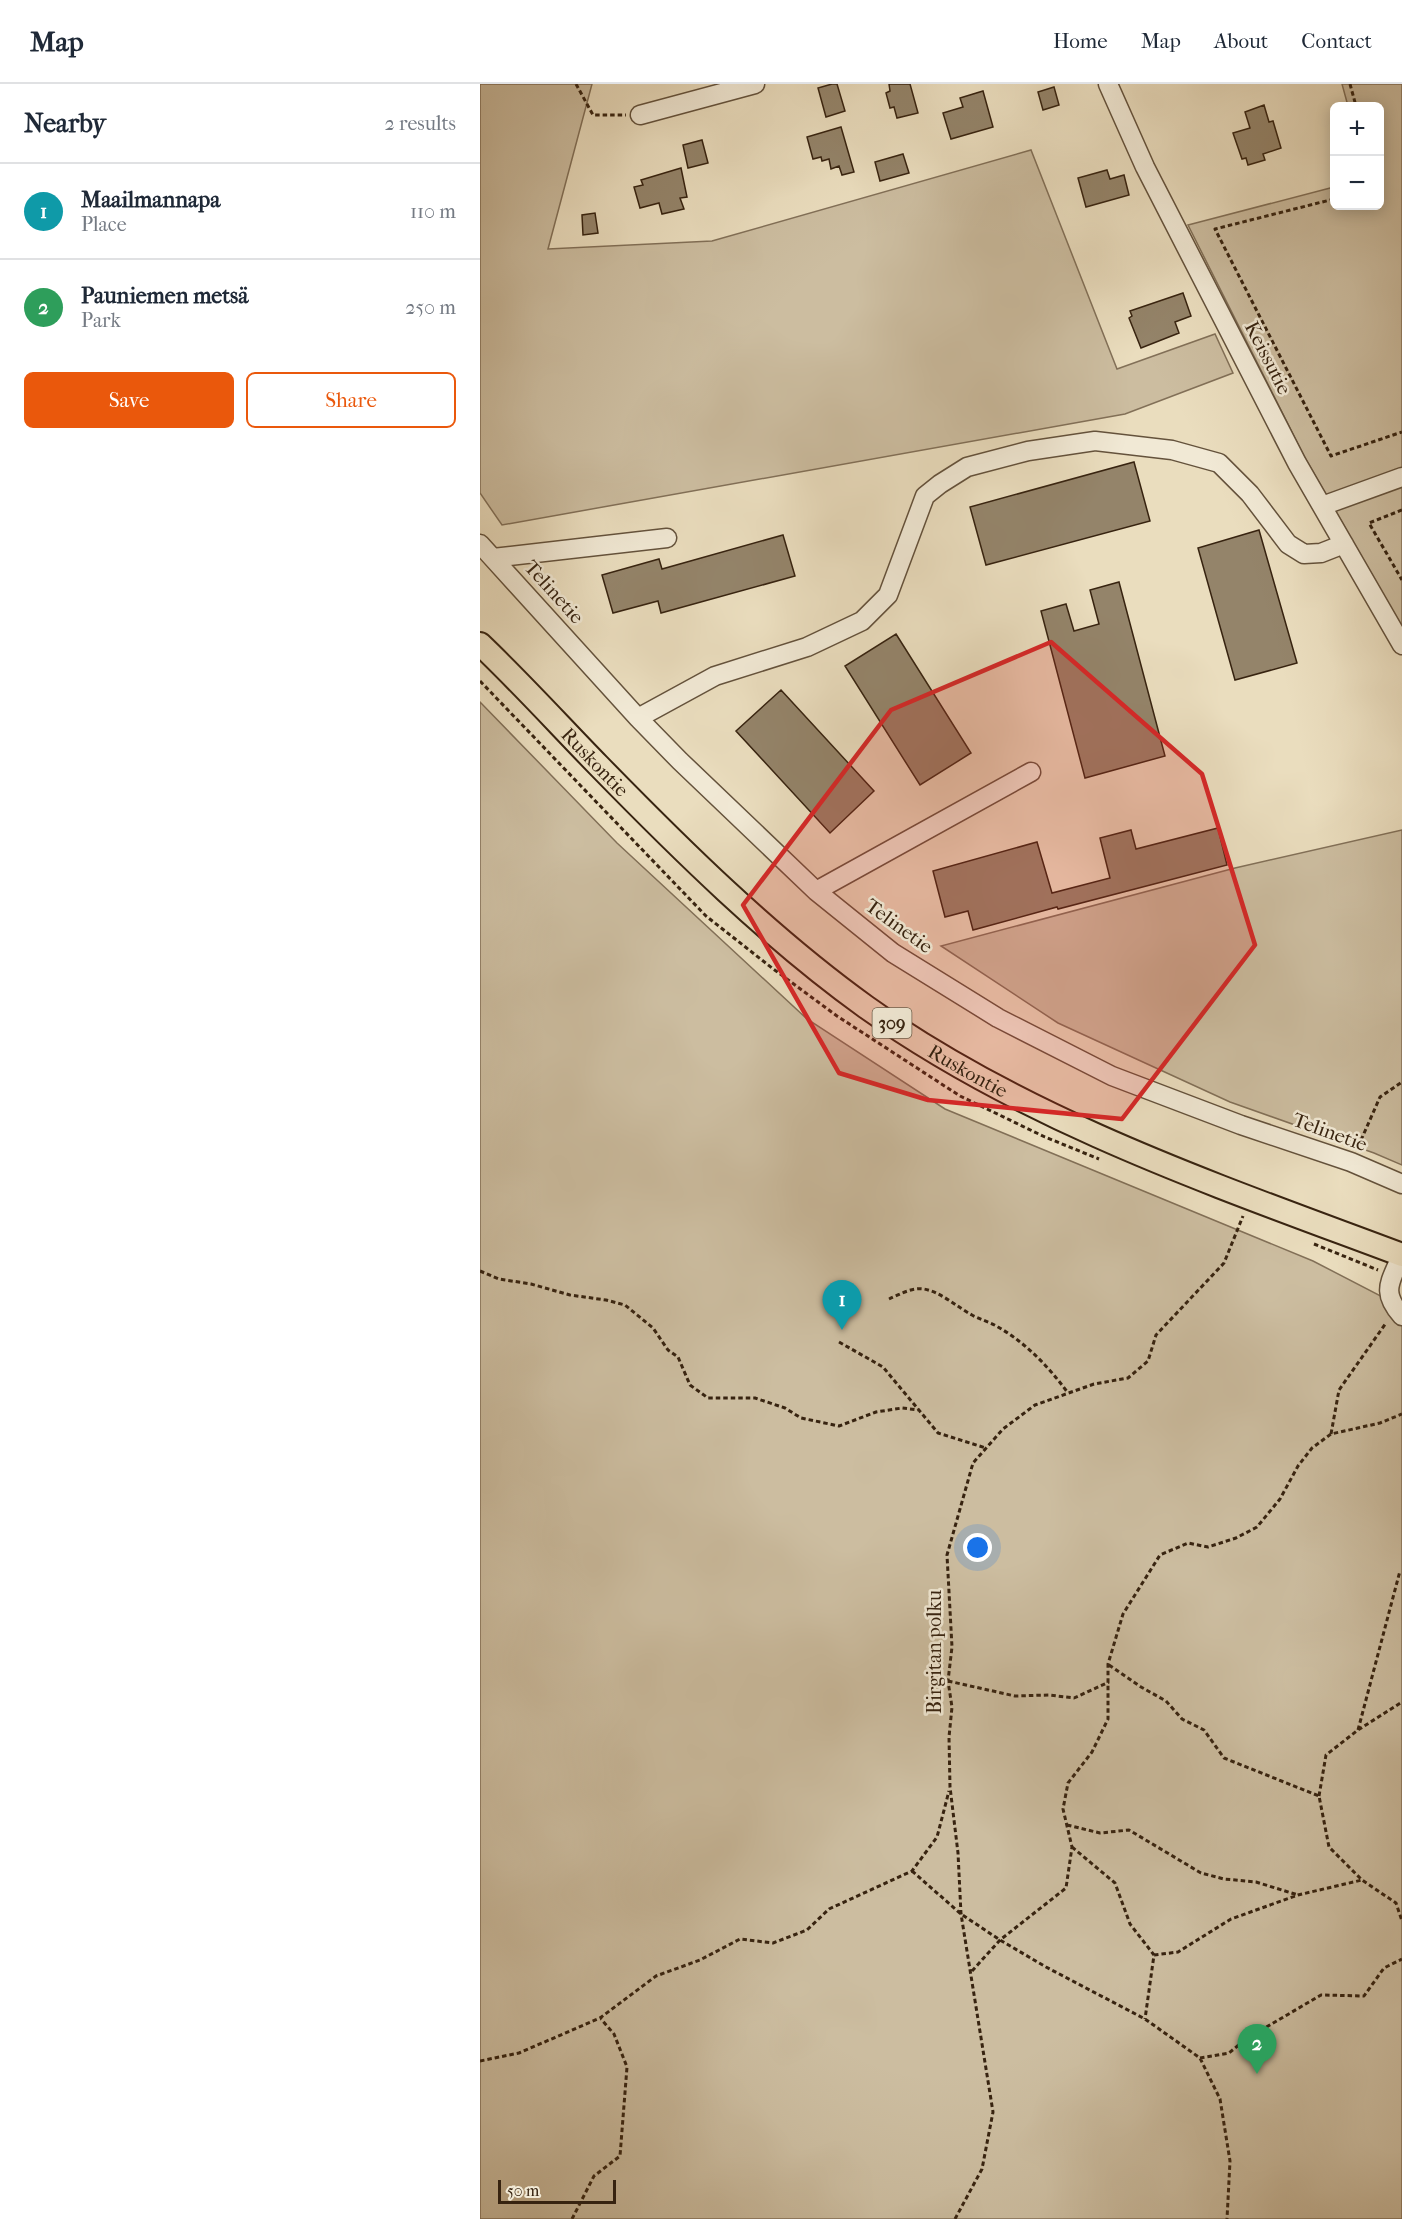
<!DOCTYPE html>
<meta charset="utf-8">
<style>
:root{--surface:#fff;--page:#f2f2f3;--text:#1f2937;--muted:#747a83;--line:#e0e1e3;--accent:#ea580c}
body{margin:0;font-family:"IM FELL French Canon",serif;background:var(--page);color:var(--text)}
.controls{position:absolute;right:18px;top:18px;display:grid;overflow:hidden;border-radius:9px;box-shadow:0 3px 15px #0003}
.controls button{width:54px;height:54px;display:grid;place-items:center;padding:0;border:0;border-bottom:2px solid var(--line);background:var(--surface);color:var(--text);font:30px sans-serif}
.scale{position:absolute;left:18px;bottom:15px;width:118px;box-sizing:border-box;padding-left:6px;border:3px solid #372310;border-top:0;font-size:16px;line-height:21px;white-space:nowrap;color:#372310;-webkit-text-stroke:4px #f1e9d5;paint-order:stroke}
.you{position:absolute;left:498px;top:1464px;width:21px;height:21px;margin:-15px;border:4px solid #fff;border-radius:50%;background:#1a73e8;box-shadow:0 0 0 9px #1a73e833}
.badge{display:grid;place-items:center;width:39px;height:39px;border-radius:50%;background:var(--accent);color:#fff;font-size:20px;font-weight:700}
.pin{position:absolute;translate:-50% -50px;filter:drop-shadow(0 2px 3px #0008)}
.pin::after{content:'';position:absolute;top:32px;width:21px;height:18px;background:inherit;clip-path:polygon(0 0,100% 0,50% 100%)}
.list{margin:0;padding:0;list-style:none}
h2{display:flex;justify-content:space-between;align-items:center;height:78px;margin:0;padding:0 24px;font-size:26px}
h2 small{font-size:20px;font-weight:400;color:var(--muted)}
.list li{display:grid;grid-template-columns:39px 1fr auto;gap:18px;align-items:center;box-sizing:border-box;height:96px;padding:0 24px;border-top:2px solid var(--line)}
.list b{display:block;font-size:22px;white-space:nowrap}
.list p{margin:0;font-size:20px;white-space:nowrap;color:var(--muted)}
.list em{font-size:20px;font-style:normal;color:var(--muted)}
.actions{display:flex;gap:12px;padding:18px 24px}
.actions a{flex:1;padding:14px 0;border:2px solid var(--accent);border-radius:9px;text-align:center;font-size:21px;color:var(--accent)}
.actions .main{background:var(--accent);color:#fff}
.map{position:relative;flex:none;width:922px;height:2135px;overflow:hidden}
header{display:flex;align-items:center;gap:36px;box-sizing:border-box;height:84px;padding:0 30px;background:var(--surface);border-bottom:2px solid var(--line)}
header strong{font-size:28px}
nav{display:flex;gap:33px;margin-inline-start:auto;font-size:21px}
main{display:flex}
aside{flex:1;background:var(--surface)}
.map>svg:first-child{display:block}
.green{fill:#ccbda0;stroke:#827058;stroke-width:1.5}
.building{fill:#94846a;stroke:#372310;stroke-width:1.5}
.lines{fill:none;stroke-linecap:round;stroke-linejoin:round}
.minor-casing{stroke:#64523c;stroke-width:21}
.major-casing{stroke:#372310;stroke-width:26}
.path{stroke:#372310;stroke-width:3;stroke-dasharray:4.5 3;stroke-linecap:butt}
.minor{stroke:#f1e9d5;stroke-width:18}
.major{stroke:#eaddbe;stroke-width:22}
.marked{fill:#d62828;fill-opacity:0.2;stroke:#d62828;stroke-width:4.5;stroke-linejoin:round}
.labels{text-anchor:middle;dominant-baseline:central;stroke-width:5;stroke-linejoin:round;paint-order:stroke}
.shield{fill:#f1e9d5;stroke:#6f5e4b;stroke-width:1.5}
.shield-label{font-size:18px;font-weight:bold;fill:#372310}
.street-label{font-size:20px;fill:#372310;stroke:#f1e9d5}
</style>
<header>
<strong>Map</strong>
<nav><a>Home</a><a>Map</a><a>About</a><a>Contact</a></nav>
</header>
<main>
<aside>
<h2>Nearby<small>2 results</small></h2>
<ul class="list">
<li><span class="badge" style="background:#0f9aa8">1</span><div><b>Maailmannapa</b><p>Place</p></div><em>110 m</em></li>
<li><span class="badge" style="background:#2e9e5b">2</span><div><b>Pauniemen metsä</b><p>Park</p></div><em>250 m</em></li>
</ul>
<div class="actions"><a class="main">Save</a><a>Share</a></div>
</aside>
<div class="map">
<svg width="922" height="2135" viewBox="0 0 922 2135">
<rect width="100%" height="100%" fill="#eaddbe"/>
<filter id="stains"><feTurbulence type="fractalNoise" baseFrequency=".00333" numOctaves="4"/><feColorMatrix values="0 0 0 0 .2 0 0 0 0 .09 0 0 0 0 .02 0 0 0 .5 -.17"/></filter>
<radialGradient id="worn" r=".72"><stop offset=".6" stop-color="#630" stop-opacity="0"/><stop offset="1" stop-color="#630" stop-opacity=".3"/></radialGradient>
<path class="green" d="M0,0h112l-44,165 164,-8 319,-91 86,219 98,-35 18,39 -108,41 -623,111 -22,-32z
M862,0h60v543l-98,-171 -116,-231 146,-38v19h46v-100h-32z
M0,618l137,141 190,176 138,90 368,152 89,46v912h-922z
M922,746v335l-28,-12 -144,-51 -172,-79 -117,-77 294,-78z"/>
<path class="building" d="M352,0h5l8,27 -19,6 -8,-29z
M409,0h21l8,29 -21,5 -3,-11 -4,1 -4,-15 4,-2z
M574,3l5,18 -16,5 -5,-18z
M503,7l10,36 -42,12 -8,-26 20,-6 -3,-9z
M784,21l5,17 4,-1 8,27 -18,6 2,6 -17,5 -2,-7 -4,1 -9,-26 17,-5 -5,-16z
M361,43l13,45 -12,3 -3,-9 -8,3 -2,-10 -7,2 -1,-4 -8,2 -6,-22z
M222,56l6,23 -20,5 -5,-23z
M423,70l6,19 -29,8 -5,-19z
M201,84l6,29 -7,1 4,11 -22,5 -3,-11 -19,5 -6,-21 9,-2 -2,-5z
M627,86l3,9 14,-4 5,20 -43,12 -8,-29z
M115,129l3,20 -15,2 -1,-20z
M703,209l8,23 -16,6 4,11 -38,15 -12,-30 3,-2 -2,-5z
M654,378l16,59 -164,44 -16,-58z
M779,446l38,133 -62,17 -37,-132z
M303,451l12,41 -134,37 -3,-12 -45,12 -11,-38 57,-16 3,10z
M639,498l46,174 -80,22 -44,-167 25,-7 8,27 25,-7 -9,-34z
M416,550l75,119 -51,32 -75,-119z
M301,606l93,101 -44,42 -94,-102z
M738,744l9,37 -169,44 -1,-2 -84,23 -5,-19 -23,6 -12,-46 104,-29 15,51 58,-15 -10,-40 31,-8 5,19z"/>
<g class="lines">
<defs>
<path id="minor" d="M628,0l37,83 152,296 105,182
M160,31l115,-31
M842,422l80,-29
M0,460l158,174 42,43 136,130 77,62 105,65 114,58 129,49 110,37 51,22
M13,474l174,-20
M158,634l77,-42 92,-29 55,-26 26,-26 37,-99 15,-12 27,-17 61,-16 67,-10 77,9 47,13 31,31 38,50 16,10 17,-1 23,-9
M336,807l215,-119
M922,1169c-10,28 -23,37 0,63"/>
<g id="major">
<path id="s1" d="M0,560c41,39 79,81 118,121 82,84 172,173 268,242 162,115 352,179 536,248"/>
</g>
</defs>
<use href="#minor" class="minor-casing"/>
<use href="#major" class="major-casing"/>
<path class="path" d="M96,0l17,31h33
M870,0l6,22
M854,115l-119,30 116,227 71,-24
M922,426l-33,13 33,57
M0,597l226,235 66,52 65,48 123,80 85,41 54,22
M878,1063l22,-50 22,-15
M834,1160l64,26
M0,1187l19,8 32,5 39,11 36,5 19,5 28,23 15,22 10,7 12,28 18,13h47l30,10 16,10 38,8 37,-14 26,-4 17,2
M409,1215c9,-4 23,-12 35,-10 17,3 33,18 48,26 9,5 18,7 26,12 28,16 51,40 70,66
M359,1258l44,25 55,66 48,15
M851,1350l8,-44 47,-67
M629,1581l32,22 25,14 16,18 22,11 20,28 95,38 10,51 33,33 34,23 6,18
M468,1597l67,15 34,-1 25,3 35,-16
M878,1646l42,-159
M839,1712l7,-41 32,-25 44,-28
M587,1741l33,8 29,-3 72,43 23,6 32,3 42,13
M592,1763l43,36 15,41 24,31 -9,64
M432,1787l49,43 39,26 46,27 99,52 55,39 20,41 10,62 -3,58
M674,1871l24,-3 53,-33 67,-24 64,-15
M492,1887l28,-31 66,-52 6,-41 -9,-38 5,-26 24,-31 16,-33v-55l15,-50 37,-59 28,-12 20,4 28,-9 21,-11 23,-28 18,-33 14,-18 19,-14 49,-11 22,-9
M720,1974l29,-5 17,-14 75,-44 43,1 20,-28 18,-9
M0,1977l39,-8 81,-35 56,-42 44,-16 40,-21 33,4 34,-13 22,-21 83,-38 25,-34 12,-46
M92,2135l22,-43 26,-20 7,-89 -13,-33 -13,-15
M475,2135l27,-50 11,-57 -32,-198 -3,-61 -8,-66 -1,-50 3,-30 -4,-26 4,-34 -5,-92 26,-92 30,-34 32,-24 59,-21 34,-6 20,-17 8,-26 68,-72 19,-47"/>
<use href="#minor" class="minor"/>
<use href="#major" class="major"/>
</g>
<path class="marked" d="M571,558l151,132 53,171 -133,174 -194,-19 -89,-27 -96,-168 148,-195z"/>
<g class="labels">
<rect class="shield" x="392.5" y="924" width="39" height="30" rx="4.5"/>
<g class="shield-label">
<text x="412" y="939">309</text>
</g>
<g class="street-label">
<text transform="translate(788 274) rotate(63)">Keissutie</text>
<text transform="translate(74 508) rotate(48)">Telinetie</text>
<text stroke="none"><textPath href="#s1" startOffset="165">Ruskontie</textPath></text>
<text transform="translate(419 842) rotate(36)">Telinetie</text>
<text stroke="none"><textPath href="#s1" startOffset="651">Ruskontie</textPath></text>
<text transform="translate(850 1048) rotate(20)">Telinetie</text>
<text transform="translate(454 1568) rotate(-90)">Birgitan polku</text>
</g>
</g>
<rect width="100%" height="100%" filter="url(#stains)"/>
<rect width="100%" height="100%" fill="url(#worn)"/>
</svg>
<div class="controls">
<button>+</button>
<button>−</button>
</div>
<div class="scale">50 m</div>
<div class="you"></div>
<div class="pin badge" style="left:362px;top:1246px;background:#0f9aa8">1</div>
<div class="pin badge" style="left:777px;top:1990px;background:#2e9e5b">2</div>
</div>
</main>
